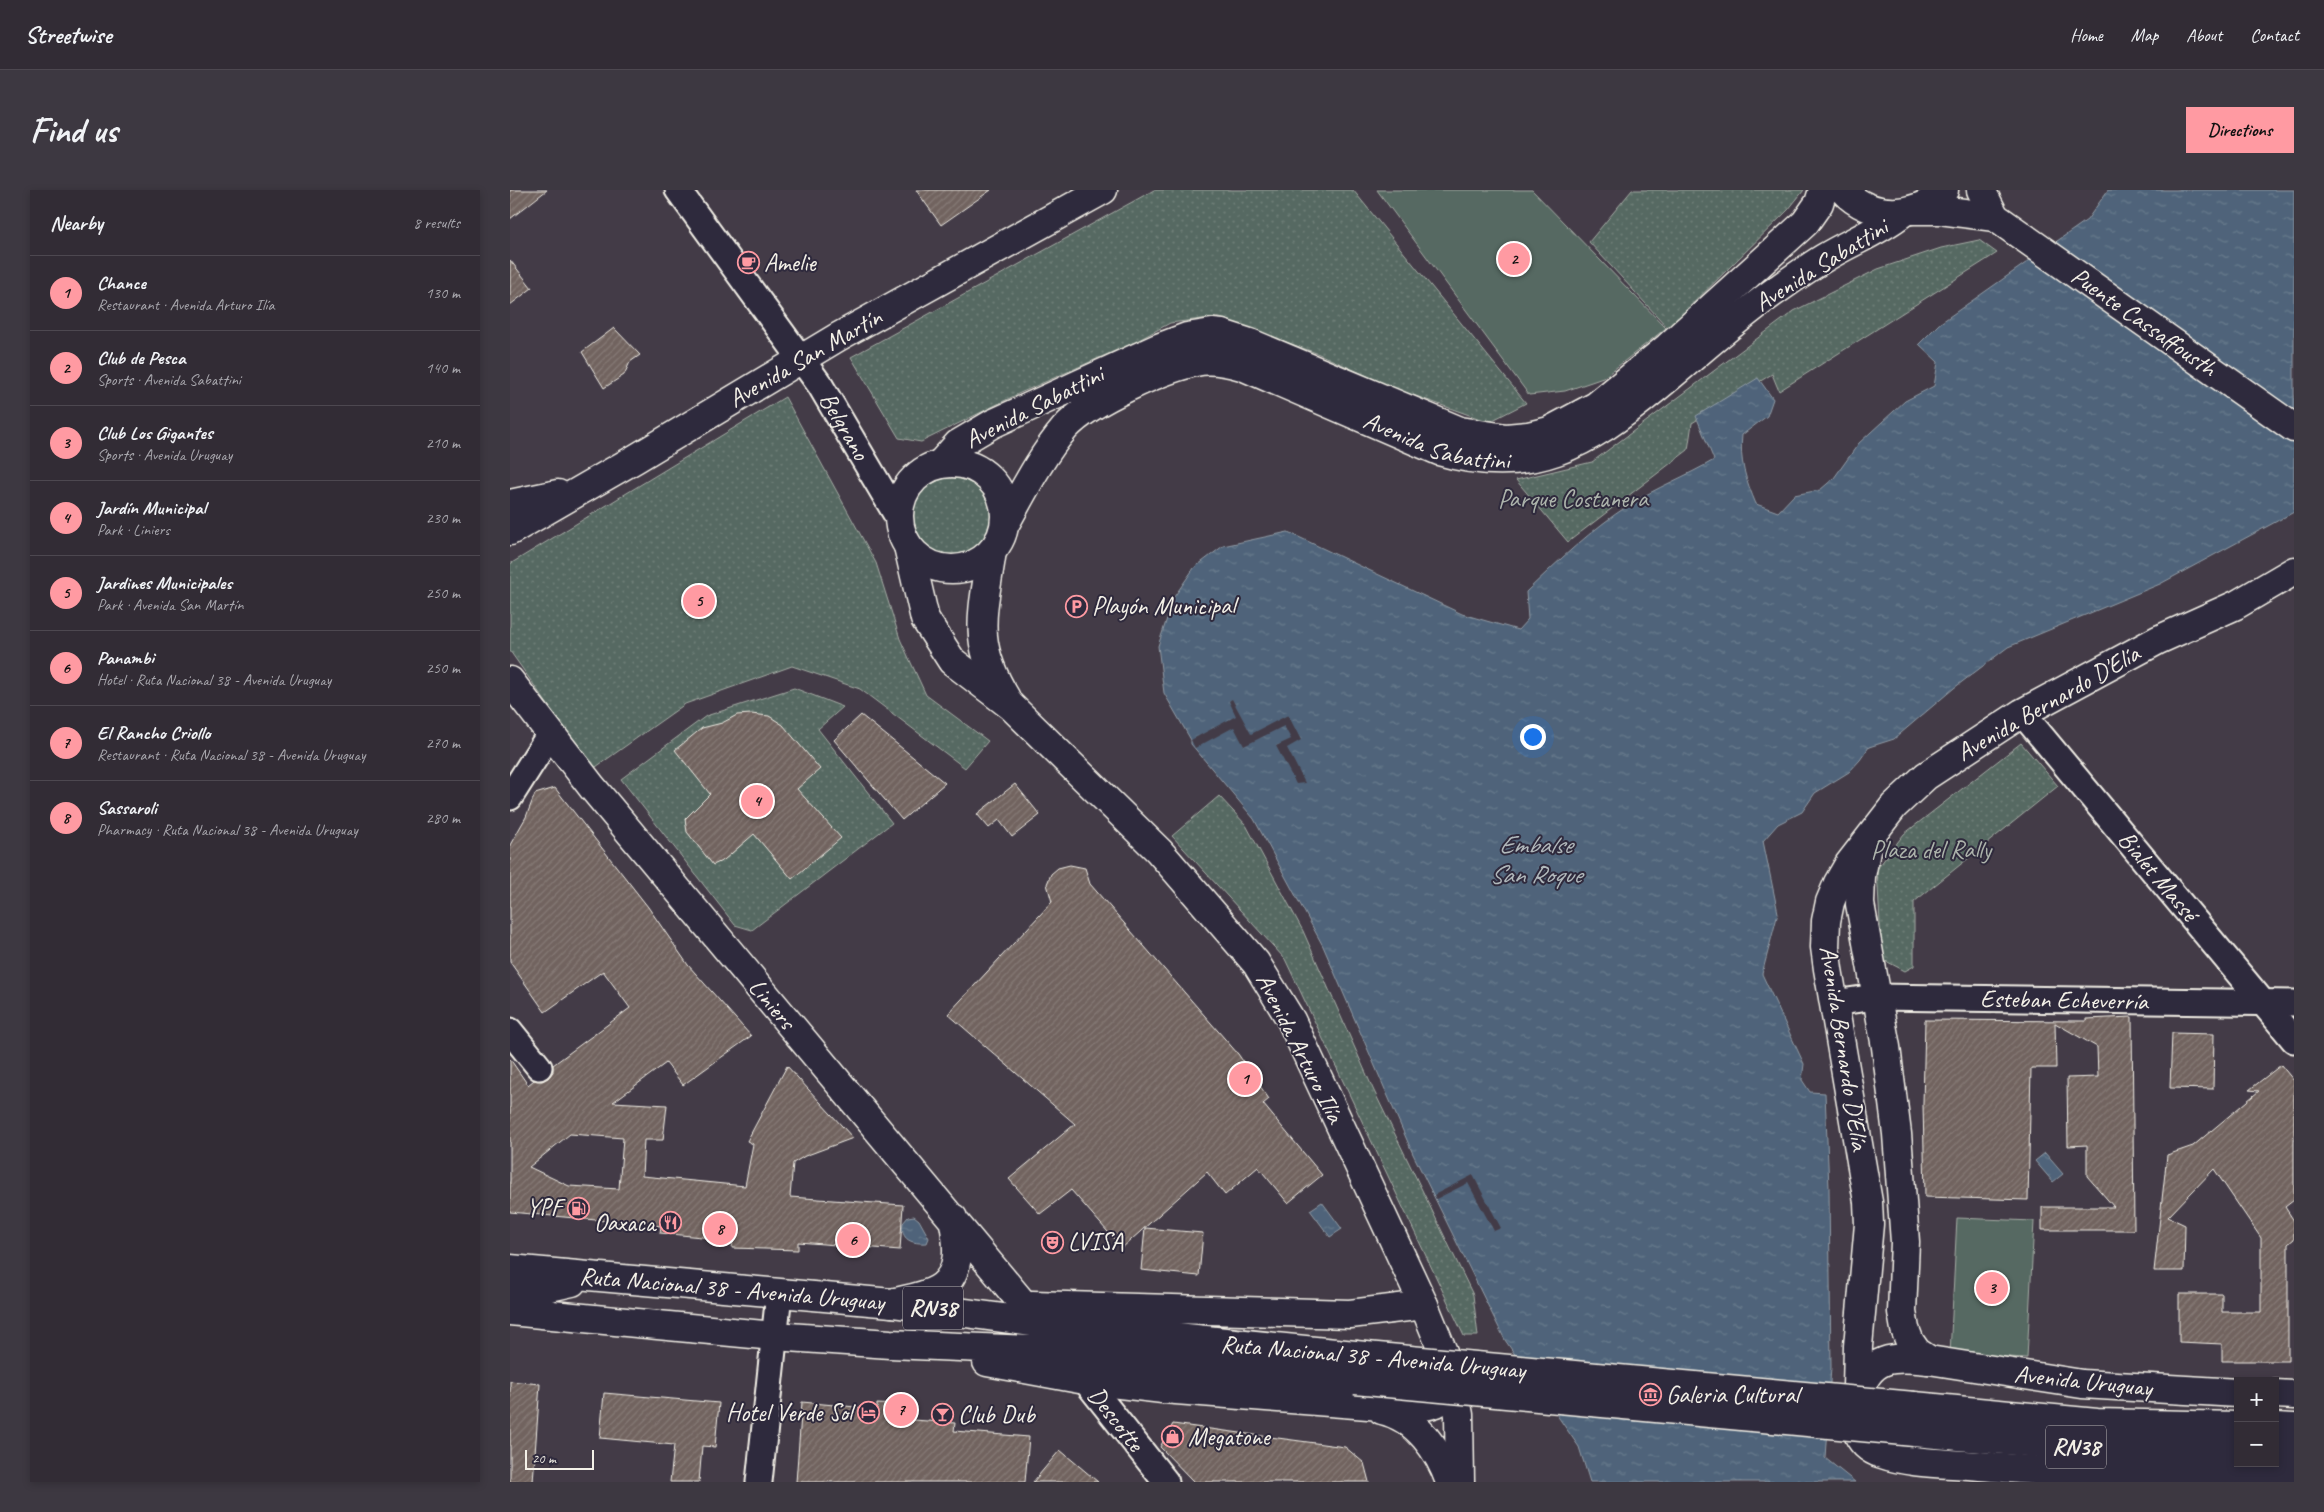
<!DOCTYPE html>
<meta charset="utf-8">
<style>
:root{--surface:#322c35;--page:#3d3841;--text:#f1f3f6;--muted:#a8a7ad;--line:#4d4850;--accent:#ff9aa2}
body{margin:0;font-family:Caveat,sans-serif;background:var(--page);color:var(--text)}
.controls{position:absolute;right:15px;bottom:15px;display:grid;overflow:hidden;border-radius:0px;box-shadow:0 2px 8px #0003}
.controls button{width:45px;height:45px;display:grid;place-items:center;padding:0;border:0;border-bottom:1px solid var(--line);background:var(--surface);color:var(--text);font:25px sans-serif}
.scale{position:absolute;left:15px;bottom:12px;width:69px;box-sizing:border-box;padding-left:5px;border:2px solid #f4f1e8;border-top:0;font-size:14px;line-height:18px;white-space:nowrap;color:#f4f1e8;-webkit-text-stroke:4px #2f2a3d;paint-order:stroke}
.you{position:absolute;left:1022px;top:546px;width:18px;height:18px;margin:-12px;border:4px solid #fff;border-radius:50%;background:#1a73e8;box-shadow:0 0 0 8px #1a73e833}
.badge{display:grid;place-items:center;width:32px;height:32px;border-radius:50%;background:var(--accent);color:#111;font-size:16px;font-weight:700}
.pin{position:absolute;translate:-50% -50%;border:2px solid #fff;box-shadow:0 1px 5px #0006}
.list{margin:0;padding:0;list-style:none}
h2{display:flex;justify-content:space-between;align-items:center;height:65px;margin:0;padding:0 20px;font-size:21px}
h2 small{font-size:16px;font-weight:400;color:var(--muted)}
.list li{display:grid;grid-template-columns:32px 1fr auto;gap:15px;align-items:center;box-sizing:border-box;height:75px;padding:0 20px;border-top:1px solid var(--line)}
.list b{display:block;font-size:19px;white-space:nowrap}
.list p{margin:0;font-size:16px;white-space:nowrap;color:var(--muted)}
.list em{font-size:16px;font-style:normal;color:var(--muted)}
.map{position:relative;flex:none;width:1784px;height:1292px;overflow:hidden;border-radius:0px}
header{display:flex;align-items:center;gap:30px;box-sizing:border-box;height:70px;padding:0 25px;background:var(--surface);border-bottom:1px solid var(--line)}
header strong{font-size:24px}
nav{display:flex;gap:28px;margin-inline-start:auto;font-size:18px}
.intro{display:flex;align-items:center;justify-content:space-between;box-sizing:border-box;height:120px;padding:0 30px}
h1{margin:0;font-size:35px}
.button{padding:12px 22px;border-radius:0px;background:var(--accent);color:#111;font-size:18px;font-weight:700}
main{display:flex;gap:30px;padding:0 30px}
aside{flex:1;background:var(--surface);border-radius:0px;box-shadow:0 2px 8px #0003}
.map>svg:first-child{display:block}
.green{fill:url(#green-dots);stroke:#a5ada5}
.pitch{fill:#566962;stroke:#a5ada5}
.water{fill:url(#water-ripples);stroke:#919ca6}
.pier{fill:#433b47}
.building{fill:url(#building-hatch);stroke:#f4f1e8;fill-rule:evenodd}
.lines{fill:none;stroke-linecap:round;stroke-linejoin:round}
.minor-casing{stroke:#f4f1e8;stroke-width:29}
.tertiary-casing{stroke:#f4f1e8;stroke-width:31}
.secondary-casing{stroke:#f4f1e8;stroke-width:31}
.primary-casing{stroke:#f4f1e8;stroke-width:31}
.minor{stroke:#2f2a3d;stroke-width:25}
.tertiary{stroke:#2f2a3d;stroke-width:28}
.secondary{stroke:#2f2a3d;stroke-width:28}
.primary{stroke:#2f2a3d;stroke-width:28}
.primary-bridge-casing{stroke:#f4f1e8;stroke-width:31;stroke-linecap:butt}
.primary-bridge{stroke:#2f2a3d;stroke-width:28}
.labels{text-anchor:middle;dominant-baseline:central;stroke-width:4;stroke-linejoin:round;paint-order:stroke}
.shield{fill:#2f2a3d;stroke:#b9b5b5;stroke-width:1}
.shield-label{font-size:24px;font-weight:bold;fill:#f4f1e8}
.poi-label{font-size:25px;fill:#f4f1e8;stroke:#2f2a3d;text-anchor:start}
.street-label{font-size:25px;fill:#f4f1e8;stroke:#2f2a3d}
.park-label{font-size:25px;fill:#adb4ac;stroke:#2f2a3d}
.water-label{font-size:26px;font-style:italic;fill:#b2b9bc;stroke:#2f2a3d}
</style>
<header>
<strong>Streetwise</strong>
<nav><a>Home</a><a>Map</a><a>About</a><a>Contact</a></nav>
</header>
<div class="intro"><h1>Find us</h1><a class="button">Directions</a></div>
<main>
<aside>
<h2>Nearby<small>8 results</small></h2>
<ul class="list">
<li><span class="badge">1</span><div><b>Chance</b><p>Restaurant · Avenida Arturo Ilía</p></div><em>130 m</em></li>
<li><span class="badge">2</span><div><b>Club de Pesca</b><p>Sports · Avenida Sabattini</p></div><em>140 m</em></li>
<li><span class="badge">3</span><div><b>Club Los Gigantes</b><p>Sports · Avenida Uruguay</p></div><em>210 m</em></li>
<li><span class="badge">4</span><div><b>Jardín Municipal</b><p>Park · Liniers</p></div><em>230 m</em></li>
<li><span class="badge">5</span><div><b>Jardines Municipales</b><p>Park · Avenida San Martín</p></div><em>250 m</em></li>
<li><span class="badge">6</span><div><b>Panambi</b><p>Hotel · Ruta Nacional 38 - Avenida Uruguay</p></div><em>250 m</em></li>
<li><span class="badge">7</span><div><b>El Rancho Criollo</b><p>Restaurant · Ruta Nacional 38 - Avenida Uruguay</p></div><em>270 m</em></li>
<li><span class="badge">8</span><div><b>Sassaroli</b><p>Pharmacy · Ruta Nacional 38 - Avenida Uruguay</p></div><em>280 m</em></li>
</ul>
</aside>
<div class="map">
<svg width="1784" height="1292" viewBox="0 0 1784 1292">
<defs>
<pattern id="green-dots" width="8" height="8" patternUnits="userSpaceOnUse" patternTransform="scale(1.25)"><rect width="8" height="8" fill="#566962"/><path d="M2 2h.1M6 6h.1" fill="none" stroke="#6f7f78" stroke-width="1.8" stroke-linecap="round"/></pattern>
<pattern id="water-ripples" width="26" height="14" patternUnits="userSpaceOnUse" patternTransform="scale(1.25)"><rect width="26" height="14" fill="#4f647a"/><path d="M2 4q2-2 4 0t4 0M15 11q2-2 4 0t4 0" fill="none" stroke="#697b8d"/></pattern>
<pattern id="building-hatch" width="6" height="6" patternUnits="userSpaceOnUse" patternTransform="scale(1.25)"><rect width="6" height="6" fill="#71635f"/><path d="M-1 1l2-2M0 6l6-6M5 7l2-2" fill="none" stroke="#867a76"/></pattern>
</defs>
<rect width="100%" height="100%" fill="#433b47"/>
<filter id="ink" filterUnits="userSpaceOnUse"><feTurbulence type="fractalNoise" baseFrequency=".02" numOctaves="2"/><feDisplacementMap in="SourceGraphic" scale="10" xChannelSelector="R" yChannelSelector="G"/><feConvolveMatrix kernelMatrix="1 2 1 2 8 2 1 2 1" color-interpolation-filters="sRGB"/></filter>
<g filter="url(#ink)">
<path class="green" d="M644,0h199l173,213 -37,19 -93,-33 -77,-35 -102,-37 -47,6 -35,19 -115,51 -99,49 -22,-4 -48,-81z
M1122,0h172l-16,20 -120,118 -79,-86z
M1469,50l18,13 -218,138 -7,-17 -80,49 -4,27 -120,92 -52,-62 76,-18 202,-151 84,-42 63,-21z
M275,207l91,166 24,76 26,56 62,46 -23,27 -105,-79 -68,-23 -107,38 -92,65 -83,-118v-87z
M403 327a39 39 0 1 1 78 0a39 39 0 1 1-78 0Z
M284,498l49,19 -25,22 74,94 -140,107 -17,-5 -114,-146 85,-63z
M1511,553l37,43 -144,116v64l-9,5 -23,-12 -5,-90 27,-35z
M709,606l27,29 57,106 70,158 100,206 5,41h-14l-179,-377 -113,-123z"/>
<path class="pitch" d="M867,0h155l134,138 -63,50 -38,13 -36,4z
M1447,1028l77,3 -7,137 -77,-4z"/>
<path class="water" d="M1598,0h186v322l-134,72 -152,63 -54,41 -60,51 -25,8 -9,13 -11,12 -34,21 -13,19 -24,12 -15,17 15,72 -16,61 42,90 -2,16 8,12 15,1 4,95 2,179 -6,91 30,24h-265l-11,-35 -74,-107 -92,-186 -90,-208 -69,-127 -63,-75v-4l-27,-47 -6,-47 16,-49 20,-29 29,-22 65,-14 174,82 56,16 10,-11 -2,-27c32,-31 66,-63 103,-87 26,-17 58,-29 85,-45l-18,-44 62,-38 15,21 -6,17 -25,19c-3,26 4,45 14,69l22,8 16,-17 26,-5 14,-12 25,-35 46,-42 29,-15 4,-24 -19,-18 20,-20 148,-104z
M1535,963l18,21 -10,8 -18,-21z
M812,1012l20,27 -12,8 -20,-27z
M404,1026l5,4 10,18 -2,5c-15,1 -27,-3 -24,-20l5,-6z"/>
<path class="pier" d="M722,509l19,35 37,-19 13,25 -14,8 18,35 -9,1 -20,-38 15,-7 -7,-13 -40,20 -10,-19 -39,21 -4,-8 45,-24 -7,-15z
M963,985l28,53 -7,3 -26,-48 -32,16 -2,-4z"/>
<path class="building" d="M0,0h37l-37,29z
M406,0h75l-50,35z
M0,70l22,28 -22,17z
M104,138l26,27 -10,7 -6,13 -20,13 -22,-36z
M241,524l18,2 14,9 37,44 -23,20 44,49 -49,41 -38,-45 -30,26 -11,5 -26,-33 -2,-13 25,-25 -35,-44 27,-22 20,-5 15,-8z
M351,525l84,68 -43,37 -68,-80z
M505,594l25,31 -28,22 -13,-17 -10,8 -12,-14z
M45,598l93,119 40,58 63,71 -68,49 -17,-22 -53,39 54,3 -4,35h-19l-2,36 103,10 8,-42 -6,-3 40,-75 66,72 -48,18 -12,7 -3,34 113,8 -3,45 -102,-8v8l-66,-2 1,-8 -73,-7 1,-7 -151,-14v-153l18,26 6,-5 8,1 6,-3 5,-6v-7l77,-57 -27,-37 -58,41 -35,-50v-117l16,-28 9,-23zM60,944l53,4 -4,51 -50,-3 -40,-19z
M560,675l15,3 5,16 148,170 31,45 -6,5 59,71 -34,28 -30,-36 -33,28 -18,-23 -85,76 -51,-58 -31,24 -31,-35 66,-55 -127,-110 104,-112 -5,-18 4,-10 7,-6z
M1622,827l2,213h-92v-23h72l-27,-31v-31l-19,1 -1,-68 31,-1 -1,-30 -42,-24 1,45h-25l-3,132 -103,-3 -2,-93 2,-84 161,1v-2z
M1662,843l42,1 -1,55 -43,-1z
M1771,875l13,16v119l-9,7 9,14v18l-6,5v117h-66v-17l-43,-2v-48h43v18h39v-74l-47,-69 -46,48 17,8 -1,46h-30l13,-116 26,-9 66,-55 -10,-1z
M635,1038l58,5 -4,43 -58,-6z
M0,1191l30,3 -7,98h-23z
M94,1203l115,10 -4,44 -13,-1 -3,36h-29l4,-37 -74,-7z
M292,1212l75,7v-5l37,2 -1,14 42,3 -1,8 75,6 -4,45h-229z
M663,1234l172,23 19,16 5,19h-175l-34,-35z
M550,1260l38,32h-65z"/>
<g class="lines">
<defs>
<g id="minor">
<path id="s1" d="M168,0l142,195 79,134"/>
<path d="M1512,523l272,327"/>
<path d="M0,607l40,-63"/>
<path d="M1324,813l41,-6 419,6"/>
<path d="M0,841l29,36"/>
<path d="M575,1190l81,102"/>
<path d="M249,1292l20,-189"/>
</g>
<path id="tertiary" d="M0,491l82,106 447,536
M382,1113c15,-4 33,-6 46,-14 25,-15 20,-47 15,-71"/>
<g id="secondary">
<path d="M1333,0c27,30 74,29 101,0"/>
<path d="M1471,0l14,27 299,211"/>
<path d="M1403,20h27l55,7"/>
<circle cx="442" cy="326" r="53"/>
<path d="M431,273l17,-19 34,-20 166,-76 29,-11 25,-4 10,1 28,9 210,88 46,7 22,-2 21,-5 47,-25 72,-59 137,-124 14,-20 4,-13"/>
<path d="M0,314l48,-10"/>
<path id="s2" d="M495,334c18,-32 36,-68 60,-96 24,-27 101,-61 136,-67 14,-2 27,1 41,5l197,85c93,27 148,-6 217,-63 38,-31 75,-65 115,-94 17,-12 35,-25 53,-36 26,-16 54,-26 78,-45"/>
<path d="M0,341l125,-72 203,-122 265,-147"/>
<path d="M398,356l17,73 27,42 59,45 148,145 97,112 35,57 133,285 26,64 9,46 1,67"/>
<path d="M482,361c-9,62 -21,90 14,147"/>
<path d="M1784,381l-58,34 -78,35 -136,73 -96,63 -32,30 -45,58 -11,19 -8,19 -4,19 -1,26 3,22 40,233 1,22 -11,122 -2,83c4,12 13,21 26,25 28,10 67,9 98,12 104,9 209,11 314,13"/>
<path d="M1357,656l-6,30 -1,28 26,143 11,87 8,108 -3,70 3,17 5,13 7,10 12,8"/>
<path d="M1348,1204c13,-39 34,-37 71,-34l153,24 156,9"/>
<path d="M1765,1204l19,1"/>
</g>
<path id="primary" d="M0,1079l382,34 147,20 316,32
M0,1099l22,2 40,-9
M522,1115l318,9 74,-9
M0,1121l264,25 116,8 164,7 301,29
M477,1172l98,18 78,9 244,19c23,-2 35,-2 47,-23
M1404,1216l183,17 141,3
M872,1220c35,8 57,41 68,72
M1765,1237l19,1
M1404,1242l181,16 143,3
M1765,1262h19"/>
</defs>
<use href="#minor" class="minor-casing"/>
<use href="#tertiary" class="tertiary-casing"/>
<use href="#secondary" class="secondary-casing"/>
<use href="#primary" class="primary-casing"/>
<use href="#minor" class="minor"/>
<use href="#tertiary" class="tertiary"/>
<use href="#secondary" class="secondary"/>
<use href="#primary" class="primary"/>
<defs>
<path id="primary-bridge" d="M845,1165l559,51
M845,1190l559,52"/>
</defs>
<use href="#primary-bridge" class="primary-bridge-casing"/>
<use href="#primary-bridge" class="primary-bridge"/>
</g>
</g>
<defs>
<symbol id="cafe-ring" viewBox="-11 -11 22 22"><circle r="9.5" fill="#2f2a3d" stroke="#ff9aa2" stroke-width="1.5"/><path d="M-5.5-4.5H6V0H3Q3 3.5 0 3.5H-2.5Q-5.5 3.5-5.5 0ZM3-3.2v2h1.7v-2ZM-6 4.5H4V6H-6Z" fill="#ff9aa2"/></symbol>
<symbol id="parking-ring" viewBox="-11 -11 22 22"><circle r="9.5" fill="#2f2a3d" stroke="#ff9aa2" stroke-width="1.5"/><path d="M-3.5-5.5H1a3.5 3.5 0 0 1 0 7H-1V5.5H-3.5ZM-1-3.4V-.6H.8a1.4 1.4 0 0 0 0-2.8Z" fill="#ff9aa2"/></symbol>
<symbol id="fuel-ring" viewBox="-11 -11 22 22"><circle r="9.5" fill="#2f2a3d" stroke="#ff9aa2" stroke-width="1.5"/><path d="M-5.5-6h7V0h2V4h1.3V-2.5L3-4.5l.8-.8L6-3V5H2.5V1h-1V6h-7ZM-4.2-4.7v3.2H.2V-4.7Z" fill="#ff9aa2"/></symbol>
<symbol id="restaurant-ring" viewBox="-11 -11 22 22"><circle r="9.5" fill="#2f2a3d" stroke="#ff9aa2" stroke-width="1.5"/><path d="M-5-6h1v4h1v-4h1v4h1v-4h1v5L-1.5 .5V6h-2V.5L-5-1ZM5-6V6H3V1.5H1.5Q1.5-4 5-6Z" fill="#ff9aa2"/></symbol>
<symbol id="theatre-ring" viewBox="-11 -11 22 22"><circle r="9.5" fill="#2f2a3d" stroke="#ff9aa2" stroke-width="1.5"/><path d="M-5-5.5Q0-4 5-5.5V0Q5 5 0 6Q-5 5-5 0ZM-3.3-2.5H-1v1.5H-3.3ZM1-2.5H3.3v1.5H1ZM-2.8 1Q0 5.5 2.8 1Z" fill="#ff9aa2"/></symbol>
<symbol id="museum-ring" viewBox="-11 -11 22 22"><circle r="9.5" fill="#2f2a3d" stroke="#ff9aa2" stroke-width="1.5"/><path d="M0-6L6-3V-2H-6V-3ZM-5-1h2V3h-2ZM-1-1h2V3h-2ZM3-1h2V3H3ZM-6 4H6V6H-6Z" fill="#ff9aa2"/></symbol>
<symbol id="hotel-ring" viewBox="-11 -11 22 22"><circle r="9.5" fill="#2f2a3d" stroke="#ff9aa2" stroke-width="1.5"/><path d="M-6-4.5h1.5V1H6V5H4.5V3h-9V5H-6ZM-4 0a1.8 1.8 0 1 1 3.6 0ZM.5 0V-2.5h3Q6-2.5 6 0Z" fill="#ff9aa2"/></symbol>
<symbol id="bar-ring" viewBox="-11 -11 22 22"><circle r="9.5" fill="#2f2a3d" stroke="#ff9aa2" stroke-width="1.5"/><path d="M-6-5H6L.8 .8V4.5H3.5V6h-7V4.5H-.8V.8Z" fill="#ff9aa2"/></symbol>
<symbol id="shop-ring" viewBox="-11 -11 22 22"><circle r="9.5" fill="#2f2a3d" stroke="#ff9aa2" stroke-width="1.5"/><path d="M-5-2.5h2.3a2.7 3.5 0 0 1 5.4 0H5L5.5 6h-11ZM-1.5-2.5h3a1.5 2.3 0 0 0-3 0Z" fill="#ff9aa2"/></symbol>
</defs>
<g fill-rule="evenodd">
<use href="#cafe-ring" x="226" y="60" width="25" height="25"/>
<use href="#parking-ring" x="554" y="404" width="25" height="25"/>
<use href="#fuel-ring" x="56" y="1006" width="25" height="25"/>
<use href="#restaurant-ring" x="148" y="1020" width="25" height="25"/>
<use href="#theatre-ring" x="530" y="1040" width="25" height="25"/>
<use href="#museum-ring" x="1128" y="1192" width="25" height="25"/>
<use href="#hotel-ring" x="346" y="1210" width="25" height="25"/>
<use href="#bar-ring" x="420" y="1212" width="25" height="25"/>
<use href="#shop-ring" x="650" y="1234" width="25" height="25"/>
</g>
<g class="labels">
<g class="shield">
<rect x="393" y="1096.5" width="60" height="43" rx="4"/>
<rect x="1536" y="1235.5" width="60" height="43" rx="4"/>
</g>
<g class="shield-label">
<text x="423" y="1118">RN38</text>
<text x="1566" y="1257">RN38</text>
</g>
<g class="poi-label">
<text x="254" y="73">Amelie</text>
<text x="582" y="416">Playón Municipal</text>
<text x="52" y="1018" text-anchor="end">YPF</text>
<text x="145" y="1033" text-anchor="end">Oaxaca</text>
<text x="558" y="1052">LVISA</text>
<text x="1156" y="1205">Galeria Cultural</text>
<text x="342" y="1223" text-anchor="end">Hotel Verde Sol</text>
<text x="448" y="1225">Club Dub</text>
<text x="678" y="1247">Megatone</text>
</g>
<g class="street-label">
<text transform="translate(1311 75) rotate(-32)">Avenida Sabattini</text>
<text transform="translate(1634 132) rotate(35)">Puente Cassaffousth</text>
<text transform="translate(295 168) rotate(-30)">Avenida San Martín</text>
<text transform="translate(524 217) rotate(-27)">Avenida Sabattini</text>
<text stroke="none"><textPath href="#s1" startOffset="289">Belgrano</textPath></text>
<text stroke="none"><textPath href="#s2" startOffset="518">Avenida Sabattini</textPath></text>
<text transform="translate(1538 513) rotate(-30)">Avenida Bernardo D'Elía</text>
<text transform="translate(1648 686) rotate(50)">Bialet Massé</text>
<text transform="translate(1554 810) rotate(1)">Esteban Echeverría</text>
<text transform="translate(262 814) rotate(50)">Liniers</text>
<text transform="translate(790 858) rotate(63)">Avenida Arturo Ilía</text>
<text transform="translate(1334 858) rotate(81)">Avenida Bernardo D'Elía</text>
<text transform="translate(222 1099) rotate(5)">Ruta Nacional 38 - Avenida Uruguay</text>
<text transform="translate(863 1167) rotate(5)">Ruta Nacional 38 - Avenida Uruguay</text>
<text transform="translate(1573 1191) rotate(6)">Avenida Uruguay</text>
<text transform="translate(606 1229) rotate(52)">Descotte</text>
</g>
<g class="park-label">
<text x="1063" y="309">Parque Costanera</text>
<text x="1421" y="660">Plaza del Rally</text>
</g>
<g class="water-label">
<text x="1025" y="654">Embalse<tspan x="1025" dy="30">San Roque</tspan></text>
</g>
</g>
</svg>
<div class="controls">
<button>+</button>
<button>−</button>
</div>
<div class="scale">20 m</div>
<div class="you"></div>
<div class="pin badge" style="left:735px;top:889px">1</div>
<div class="pin badge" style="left:1004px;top:69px">2</div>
<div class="pin badge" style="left:1482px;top:1098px">3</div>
<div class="pin badge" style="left:247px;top:611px">4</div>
<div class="pin badge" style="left:189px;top:411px">5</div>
<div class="pin badge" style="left:343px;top:1050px">6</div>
<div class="pin badge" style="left:391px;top:1220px">7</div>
<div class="pin badge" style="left:210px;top:1039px">8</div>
</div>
</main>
